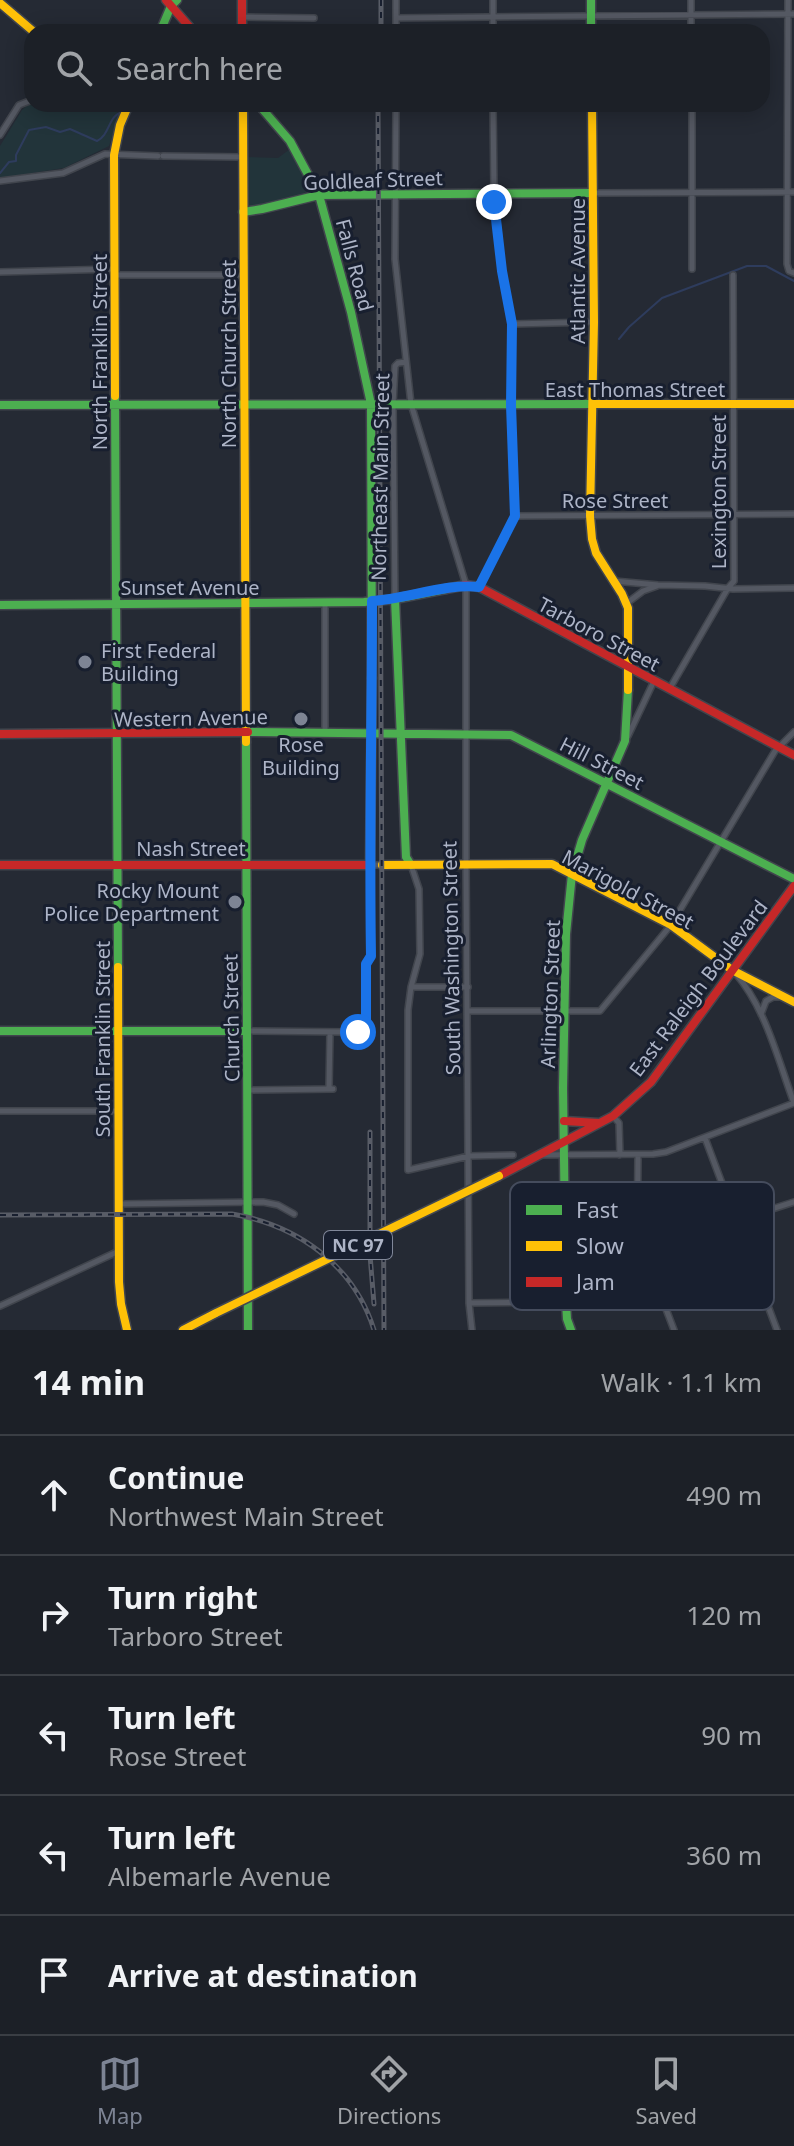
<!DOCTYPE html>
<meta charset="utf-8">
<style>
:root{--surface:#1c2027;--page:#292d33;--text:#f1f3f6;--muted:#a0a3a7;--line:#3a3e44;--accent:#7d8494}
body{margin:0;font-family:"Noto Sans",sans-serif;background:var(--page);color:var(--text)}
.stop{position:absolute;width:24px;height:24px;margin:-18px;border:6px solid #1a73e8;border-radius:50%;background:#fff}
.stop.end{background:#1a73e8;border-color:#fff;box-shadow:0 2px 8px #0008}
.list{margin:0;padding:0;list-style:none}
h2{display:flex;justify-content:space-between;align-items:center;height:104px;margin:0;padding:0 32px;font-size:34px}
h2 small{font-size:26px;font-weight:400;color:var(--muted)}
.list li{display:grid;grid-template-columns:52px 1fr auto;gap:24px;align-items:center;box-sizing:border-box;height:120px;padding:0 32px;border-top:2px solid var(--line)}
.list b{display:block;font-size:30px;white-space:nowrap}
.list p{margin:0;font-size:26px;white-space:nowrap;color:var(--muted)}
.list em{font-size:26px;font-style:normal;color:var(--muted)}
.icon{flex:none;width:44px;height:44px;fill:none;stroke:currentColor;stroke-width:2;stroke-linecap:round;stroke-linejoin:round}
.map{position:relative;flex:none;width:794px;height:1330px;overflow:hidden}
.search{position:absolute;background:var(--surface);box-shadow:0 4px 20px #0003;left:24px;right:24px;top:24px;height:88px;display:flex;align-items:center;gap:20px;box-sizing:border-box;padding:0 28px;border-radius:24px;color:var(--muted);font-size:30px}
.sheet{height:704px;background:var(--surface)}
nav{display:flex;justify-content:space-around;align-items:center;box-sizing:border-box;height:112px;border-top:2px solid var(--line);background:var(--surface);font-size:22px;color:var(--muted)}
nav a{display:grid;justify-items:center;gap:4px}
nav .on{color:var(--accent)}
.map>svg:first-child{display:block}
.green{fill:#22343a}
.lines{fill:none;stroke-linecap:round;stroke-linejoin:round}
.stream{stroke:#2e3c5d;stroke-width:2}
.street-casing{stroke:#41454d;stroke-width:8}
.fast-casing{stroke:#41454d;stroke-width:11}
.slow-casing{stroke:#41454d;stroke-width:11}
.jam-casing{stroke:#41454d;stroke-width:11}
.street{stroke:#545862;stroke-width:5}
.fast{stroke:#4caf50;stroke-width:8}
.slow{stroke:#ffc107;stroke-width:8}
.jam{stroke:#c62828;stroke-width:8}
.rail-casing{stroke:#585c66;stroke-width:5}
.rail{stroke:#181f2f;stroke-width:2;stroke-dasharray:6;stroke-linecap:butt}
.slow-bridge-casing{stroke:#424751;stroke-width:11;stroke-linecap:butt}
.slow-bridge{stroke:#ffc107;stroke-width:8}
.route{stroke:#1a73e8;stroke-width:10}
.poi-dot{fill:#7d8494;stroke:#181f2f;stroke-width:3}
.labels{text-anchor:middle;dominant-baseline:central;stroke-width:6;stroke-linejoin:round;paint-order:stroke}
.shield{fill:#181f2f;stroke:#808799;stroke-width:2}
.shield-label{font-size:18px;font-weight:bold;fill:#adb4c7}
.street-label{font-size:20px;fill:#adb4c7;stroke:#181f2f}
.poi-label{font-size:20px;fill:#adb4c7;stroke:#181f2f;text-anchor:start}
.key{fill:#181f2f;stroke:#454c5d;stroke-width:2}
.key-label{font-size:22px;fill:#adb4c7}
</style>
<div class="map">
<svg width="794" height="1330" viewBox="0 0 794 1330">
<rect width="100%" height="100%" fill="#252a34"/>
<path class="green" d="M39,104h71l7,6 2,5 -10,31 -45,22 -64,10v-32l22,-36 6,-5z
M290,149l19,32v10c-15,6 -46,20 -60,15l-2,-49 31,1z"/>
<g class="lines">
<path class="stream" d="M131,108l11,-4
M0,173l9,-11 7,-1v-6l13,-25 17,-3 14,5 10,-3 27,12c13,-6 11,-25 25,-29
M619,339l10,-12 33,-29 85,-32h19l28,15"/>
<defs>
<path id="street" d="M493,0v32
M691,0v32
M788,0l-1,264 2,7 5,2
M242,17l72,1
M396,18l398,-4
M396,32v-32
M396,104l-1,155 16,145 55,181v279l3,439 3,27
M493,104l1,89 8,78 10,53 -1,81 4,111
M692,104v165
M0,135l19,-30 13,-5
M163,156l80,1
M0,181l63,-8 42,-19 53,2
M593,193l201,-1
M0,272l114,-3
M115,275h128
M512,324l82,-2
M614,581l44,4 47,1 28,3 61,-1
M480,586l35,-70 279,-2
M395,599l-2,-195 2,-38 3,-3 8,-1
M325,603v129
M627,603l16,-12 14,-5
M670,688l58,-100 6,-7 -1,-306
M628,736l26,-55
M411,865l8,24 1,65 -9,33 -3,23v160l61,-14 44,-1
M736,974c30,35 42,86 58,129
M411,987h57
M468,1011h132l71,-86 104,-174 19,-19
M761,1014l5,-13 7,-4h8
M247,1031l100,1c9,0 14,-1 19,-9v-59l5,-8 -1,-91h12
M329,1089l1,-57
M248,1090l85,-1
M0,1111h117
M613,1116l6,7 1,32
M705,1138l72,192
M540,1155l113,-1 13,-2 128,-49
M638,1155l-1,97 8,2 29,76
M119,1204l144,-2 15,3 16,9
M566,1265l53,-7 175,-56
M469,1303l97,-1
M0,1306l119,-55"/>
<path id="fast" d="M591,0v32
M160,32l11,-26 6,-6
M258,104l32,37 29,54 32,117 20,92 1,274
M243,212l19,-3 57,-14 274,-2
M115,396l3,571
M0,405l593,-1
M395,599l11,258 5,8
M0,605l364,-3 31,-3 51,-10
M248,732l263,3 283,144
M246,742l2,588
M0,1031h247
M571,1330l-4,-11 -1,-17 -3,-214 3,-154 6,-60 10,-34 43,-99 3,-51"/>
<path id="slow" d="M0,3l34,29
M243,104l3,638
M592,104l2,218 -4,194 2,23 4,14 26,41 6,14v82
M115,396l-1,-241 6,-30 9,-21
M593,404h201
M382,865l170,-1 119,61 61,45 62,32
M118,967l1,315 2,22 6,26
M183,1330l33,-17"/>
<path id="jam" d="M166,0l28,32
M242,0v32
M446,589l20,-4 13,2 315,168
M0,734l248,-2
M0,865h370l2,-187
M564,1121l35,2
M499,1176l114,-60 38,-34 143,-196"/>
</defs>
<use href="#street" class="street-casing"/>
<use href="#fast" class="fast-casing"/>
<use href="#slow" class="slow-casing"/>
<use href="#jam" class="jam-casing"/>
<use href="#street" class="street"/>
<use href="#fast" class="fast"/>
<use href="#slow" class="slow"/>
<use href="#jam" class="jam"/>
<defs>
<path id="rail" d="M381,0v32
M378,104l6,1226
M370,1132v123l4,49
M0,1215l232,-1c65,11 122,51 142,116"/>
</defs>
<use href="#rail" class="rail-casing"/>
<use href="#rail" class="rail"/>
<defs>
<path id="slow-bridge" d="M216,1313l283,-137"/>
</defs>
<use href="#slow-bridge" class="slow-bridge-casing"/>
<use href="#slow-bridge" class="slow-bridge"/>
</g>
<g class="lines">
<path class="route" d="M358,1032l8,-9v-59l5,-8c-2,-118 1,-237 1,-355 34,-2 75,-18 107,-14l36,-71 -4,-111 1,-81 -10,-53 -8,-69"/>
</g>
<g class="poi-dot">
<circle cx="85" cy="662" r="8"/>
<circle cx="301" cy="719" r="8"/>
<circle cx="235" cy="902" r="8"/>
</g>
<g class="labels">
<rect class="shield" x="324" y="1231" width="68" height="28" rx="6"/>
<g class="shield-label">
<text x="358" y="1245">NC 97</text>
</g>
<g class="street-label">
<text transform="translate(373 180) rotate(-2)">Goldleaf Street</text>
<text transform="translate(355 265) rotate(75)">Falls Road</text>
<text transform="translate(577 271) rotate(-90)">Atlantic Avenue</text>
<text transform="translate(99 352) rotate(-90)">North Franklin Street</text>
<text transform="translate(228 354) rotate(-90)">North Church Street</text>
<text x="635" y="389">East Thomas Street</text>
<text transform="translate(380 477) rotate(-89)">Northeast Main Street</text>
<text transform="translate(718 492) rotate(-90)">Lexington Street</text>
<text x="615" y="500">Rose Street</text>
<text x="190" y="587">Sunset Avenue</text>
<text transform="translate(599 634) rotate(28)">Tarboro Street</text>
<text transform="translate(191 718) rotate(-1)">Western Avenue</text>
<text transform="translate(602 763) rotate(27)">Hill Street</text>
<text x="191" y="848">Nash Street</text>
<text transform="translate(628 889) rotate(28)">Marigold Street</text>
<text transform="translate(451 958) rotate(-91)">South Washington Street</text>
<text transform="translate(698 988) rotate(-53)">East Raleigh Boulevard</text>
<text transform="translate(550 994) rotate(-88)">Arlington Street</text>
<text transform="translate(231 1018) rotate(-91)">Church Street</text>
<text transform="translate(102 1039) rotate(-90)">South Franklin Street</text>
</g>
<g class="poi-label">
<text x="101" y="650">First Federal<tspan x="101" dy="23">Building</tspan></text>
<text x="301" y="744" text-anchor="middle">Rose<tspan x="301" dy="23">Building</tspan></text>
<text x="219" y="890" text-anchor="end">Rocky Mount<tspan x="219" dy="23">Police Department</tspan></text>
</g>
</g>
<rect x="510" y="1182" width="264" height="128" rx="12" class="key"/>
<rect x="526" y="1205" width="36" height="10" fill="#4caf50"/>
<rect x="526" y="1241" width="36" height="10" fill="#ffc107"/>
<rect x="526" y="1277" width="36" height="10" fill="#c62828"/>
<g class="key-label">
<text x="576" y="1218">Fast</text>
<text x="576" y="1254">Slow</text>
<text x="576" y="1290">Jam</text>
</g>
</svg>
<div class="stop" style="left:358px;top:1032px"></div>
<div class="stop end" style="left:494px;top:202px"></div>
<div class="search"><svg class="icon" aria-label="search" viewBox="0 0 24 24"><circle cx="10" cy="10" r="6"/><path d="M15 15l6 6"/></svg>Search here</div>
</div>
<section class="sheet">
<h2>14 min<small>Walk · 1.1 km</small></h2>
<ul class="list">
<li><svg class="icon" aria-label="ahead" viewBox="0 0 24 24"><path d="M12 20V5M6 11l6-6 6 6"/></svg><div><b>Continue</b><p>Northwest Main Street</p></div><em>490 m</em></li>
<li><svg class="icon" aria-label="right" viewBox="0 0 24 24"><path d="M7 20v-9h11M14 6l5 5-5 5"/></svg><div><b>Turn right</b><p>Tarboro Street</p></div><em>120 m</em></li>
<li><svg class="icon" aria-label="left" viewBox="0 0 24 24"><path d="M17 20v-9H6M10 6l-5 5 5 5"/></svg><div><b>Turn left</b><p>Rose Street</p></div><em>90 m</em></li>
<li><svg class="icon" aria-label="left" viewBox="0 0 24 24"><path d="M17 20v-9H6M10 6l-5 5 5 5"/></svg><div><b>Turn left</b><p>Albemarle Avenue</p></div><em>360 m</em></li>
<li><svg class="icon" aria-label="arrive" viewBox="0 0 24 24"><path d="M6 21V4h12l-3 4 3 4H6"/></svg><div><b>Arrive at destination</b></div></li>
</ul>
</section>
<nav>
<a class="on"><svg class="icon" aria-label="map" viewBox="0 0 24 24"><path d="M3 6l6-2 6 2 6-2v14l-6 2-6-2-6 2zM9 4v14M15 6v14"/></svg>Map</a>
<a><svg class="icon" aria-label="directions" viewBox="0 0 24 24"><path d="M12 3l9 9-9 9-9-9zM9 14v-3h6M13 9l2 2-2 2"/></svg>Directions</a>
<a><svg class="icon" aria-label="saved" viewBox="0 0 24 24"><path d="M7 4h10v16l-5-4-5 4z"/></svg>Saved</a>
</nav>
